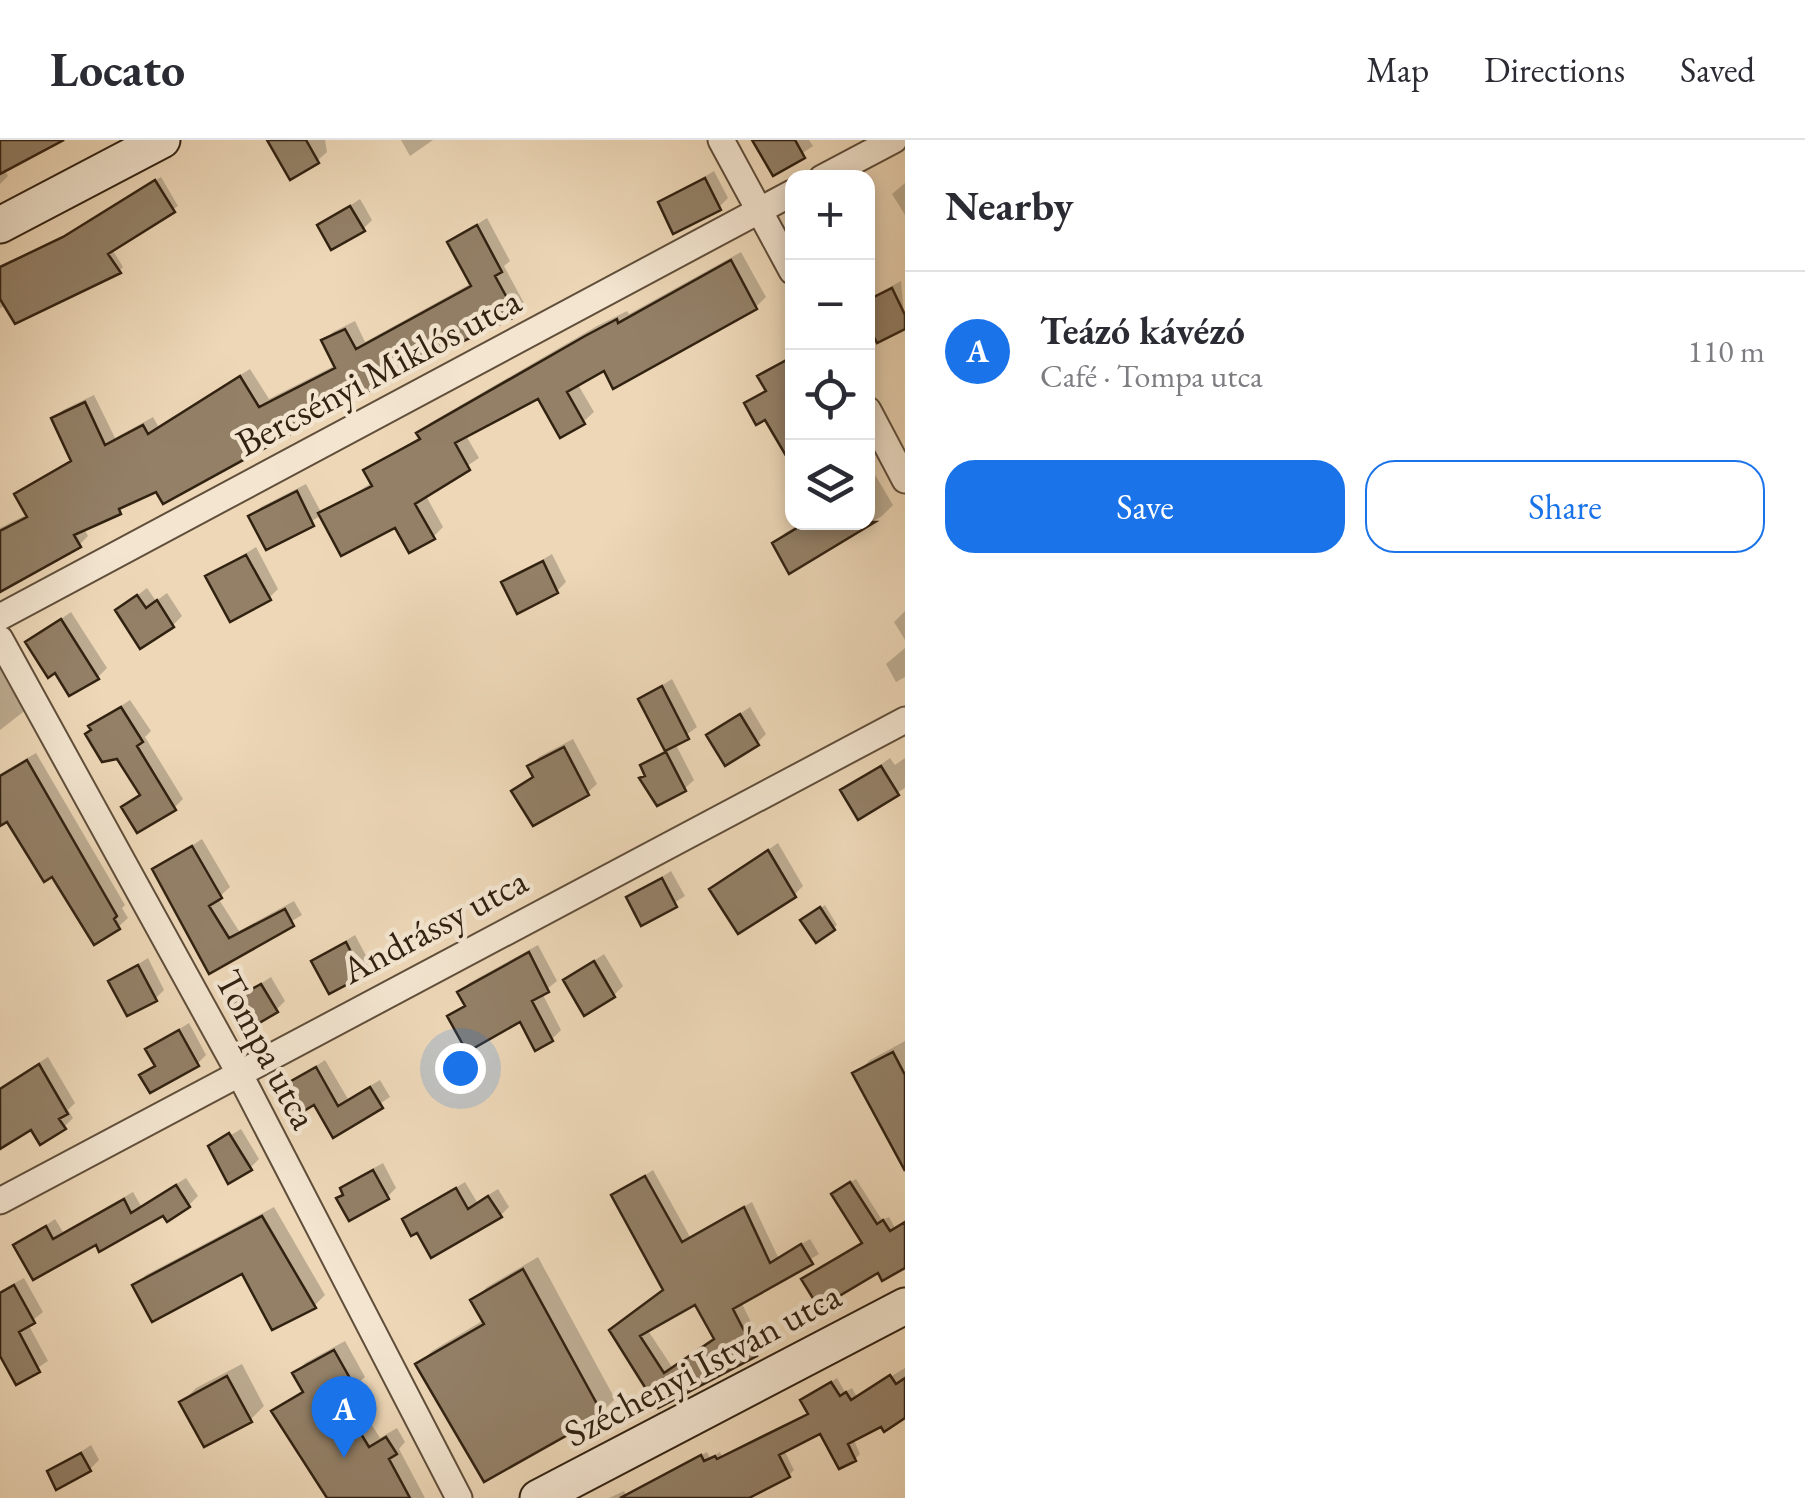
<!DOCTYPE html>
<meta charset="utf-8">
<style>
:root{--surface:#fff;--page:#f7f7f7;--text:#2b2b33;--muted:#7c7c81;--line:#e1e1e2;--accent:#1a73e8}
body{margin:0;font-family:"EB Garamond",serif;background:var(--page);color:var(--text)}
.controls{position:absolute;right:30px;top:30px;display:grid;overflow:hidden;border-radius:20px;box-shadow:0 5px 15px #0003}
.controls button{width:90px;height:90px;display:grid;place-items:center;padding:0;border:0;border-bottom:2px solid var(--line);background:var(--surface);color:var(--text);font:50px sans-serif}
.you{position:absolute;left:460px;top:928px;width:35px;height:35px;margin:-25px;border:8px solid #fff;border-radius:50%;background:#1a73e8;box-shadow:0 0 0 15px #1a73e833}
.badge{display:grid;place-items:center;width:65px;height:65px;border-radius:50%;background:var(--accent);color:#fff;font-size:32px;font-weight:700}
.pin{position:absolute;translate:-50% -82px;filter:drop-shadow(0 2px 5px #0008)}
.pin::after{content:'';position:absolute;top:52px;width:35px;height:30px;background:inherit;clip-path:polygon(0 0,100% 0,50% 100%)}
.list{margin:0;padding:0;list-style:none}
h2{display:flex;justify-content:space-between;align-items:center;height:130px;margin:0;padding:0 40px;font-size:42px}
h2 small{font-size:32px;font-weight:400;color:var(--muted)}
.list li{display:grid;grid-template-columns:65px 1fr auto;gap:30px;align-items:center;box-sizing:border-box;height:160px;padding:0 40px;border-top:2px solid var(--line)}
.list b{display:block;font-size:38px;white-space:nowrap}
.list p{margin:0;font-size:32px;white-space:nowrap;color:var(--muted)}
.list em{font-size:32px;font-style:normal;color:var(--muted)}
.actions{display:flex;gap:20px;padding:30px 40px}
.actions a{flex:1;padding:22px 0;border:2px solid var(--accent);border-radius:30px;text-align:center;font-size:35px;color:var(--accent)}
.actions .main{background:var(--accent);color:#fff}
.icon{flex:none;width:55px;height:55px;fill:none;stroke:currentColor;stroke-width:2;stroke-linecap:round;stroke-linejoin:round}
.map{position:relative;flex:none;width:905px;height:1358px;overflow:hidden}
header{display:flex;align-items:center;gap:60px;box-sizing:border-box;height:140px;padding:0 50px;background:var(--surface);border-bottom:2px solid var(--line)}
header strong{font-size:48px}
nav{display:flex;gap:55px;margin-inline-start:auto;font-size:35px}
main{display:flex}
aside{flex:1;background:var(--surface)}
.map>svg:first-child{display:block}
.shadow{fill:#0003;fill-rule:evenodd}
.building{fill:#938067;stroke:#312111;stroke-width:2.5;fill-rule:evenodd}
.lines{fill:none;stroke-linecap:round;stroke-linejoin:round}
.street-casing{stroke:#604e3a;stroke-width:29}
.secondary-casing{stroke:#312111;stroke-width:39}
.street{stroke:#f3e5d0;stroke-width:25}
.secondary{stroke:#f3e5d0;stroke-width:35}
.labels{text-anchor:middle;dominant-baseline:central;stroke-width:9;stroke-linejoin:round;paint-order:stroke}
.street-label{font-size:38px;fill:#312111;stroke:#f3e5d0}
</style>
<header>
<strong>Locato</strong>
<nav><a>Map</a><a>Directions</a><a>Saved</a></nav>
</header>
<main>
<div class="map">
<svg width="905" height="1358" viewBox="0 0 905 1358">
<rect width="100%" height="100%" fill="#edd7b7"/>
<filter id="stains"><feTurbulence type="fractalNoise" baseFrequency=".002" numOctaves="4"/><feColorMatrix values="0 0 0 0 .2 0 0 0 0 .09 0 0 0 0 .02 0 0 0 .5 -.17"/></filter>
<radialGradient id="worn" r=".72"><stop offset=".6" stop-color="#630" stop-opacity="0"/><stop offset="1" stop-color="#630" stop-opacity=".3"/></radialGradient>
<path class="shadow" d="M0,0h47l-43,29 4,7 -8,8z
M270,0h55l2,12 -10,9z
M401,0h32l-23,16z
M756,0h53l4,6 -39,26z
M714,31l14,27 -9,9 -58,-4z
M161,37l17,29 -66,43 11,18 -4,4 -119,37v-39l70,-36z
M905,43v32l-13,-21z
M360,59l12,21 -9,9 -43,-4z
M487,78l23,43 -6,5 21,39 -9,9 -359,175 -74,38 5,9 -9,9 -79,35v-52l28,-14 -11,-19 56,-36 -19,-40 9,-9 31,-15 21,43 38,-21 5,9 92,-57 19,30 67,-34 -12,-24 9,-9 22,-11 10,21 107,-59 -22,-41z
M868,85l6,9 -6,7z
M741,112l25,45 -10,10 -179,76 17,29 -11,10 -44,-27 -74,39 14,24 -54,36 18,33 -10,10 -37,-12 -74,-10 -55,32 -16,-31 10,-9 45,-23 16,30 51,-32 -7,-11 55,-35 9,-13 167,-97 30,-15 2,3z
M901,141l4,45 -27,14 -10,-21v-20z
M792,214v107l-26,-44 -19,-14 20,-15 -6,-11z
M868,323l25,42 -11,11 -92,54 -15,-26 10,-11 18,-11h65z
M256,407l22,42 -9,9 -60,-22z
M552,414l14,28 -9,9 -53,-8z
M147,448l9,13 11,-8 15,23 -9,9 -55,-15z
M905,471v29l-11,-18z
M71,472l36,56 -9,9 -42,-7 -28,-28z
M905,508v29l-9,5 -10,-18z
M0,519l27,50 -27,21z
M672,539l25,48 -22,16 19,37 -10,9 -37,-15 -4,-9 23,-16 -25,-50z
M130,560l21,31 -6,6 38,62 -9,9 -50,-1 17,-14 -50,-67z
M750,567l16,27 -9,9 -48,-8z
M573,599l24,45 -10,9 -73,-2 20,-16 -4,-9 9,-9z
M36,613l89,152 -3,3 6,10 -10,9 -66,-53 -44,-55 -8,4v-49z
M890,618l5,7 10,-7v30l-46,28 -15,-25z
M202,699l28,48 -12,11 21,33 55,-30 8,14 -92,55 -55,-100z
M778,703l25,43 -9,9 -82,-6z
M671,731l14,25 -43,27 -13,-25z
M825,765l12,20 -4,3 -26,-11z
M355,795l16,30 -9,9 -48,-13z
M538,805l19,36 -15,12 19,37 -9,9 -31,-21 -71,-1 17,-14 -7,-11 9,-9z
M604,814l19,32 -9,9 -48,-15z
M148,818l16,32 -9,9 -44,-18z
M271,837l14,24 -9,9 -47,-6z
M189,883l17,32 -9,9 -54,11 13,-12 -8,-14z
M905,901v125l-49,-92 14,-14z
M48,917l27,46 -7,7 5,8 -9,9 -64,4v-44z
M325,920l23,39 32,-19 10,17 -56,37 -19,-32 -35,-12z
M241,989l18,30 -9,9 -39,-21z
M383,1023l13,25 -9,9 -42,-4 -2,-4 9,-9z
M653,1030l37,67 62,-35 26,55 32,-18 9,15 -78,48 22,44 -7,8 -97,51 -47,-75 54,-41 -52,-94zM696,1162l20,36 -44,29 -25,-38z
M186,1038l12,18 -9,9 -92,37 -81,4 39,-27 8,13 70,-40 8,14z
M856,1039l26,41 7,-3 6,11 10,-5v42l-41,-23 -25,-53z
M465,1042l12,20 21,-13 11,18 -8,8 -83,14 -13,-9z
M274,1067l51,88 -11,11 -71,-36 -108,16 11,-11z
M538,1117l77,142 -14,14 -183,-48 14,-14 52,-31 -11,-19 14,-14z
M24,1138l19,34 -15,12 20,37 -32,21 -16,-27v-64z
M345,1201l20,36 -15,13 30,48 17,-10 8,14 -6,7 26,49h-96l-55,-87 30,-22 -9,-15 10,-11z
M242,1224l22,42 -14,14 -68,-18 14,-14z
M905,1228v48l-52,22 7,16 -5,5 -34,-28 -37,19 10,20 -5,5 -44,23h-136l15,-7 2,4 81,-43 3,6 10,-6 2,4 88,-44 -2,-16 29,-18 8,14 7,-4 5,9z
M91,1305l8,15 -9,9 -40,3z"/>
<path class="building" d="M0,0h64l-64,34z
M267,0h39l13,23 -29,17z
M752,0h43l10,18 -32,18z
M705,38l16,32 -48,24 -15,-32z
M155,40l20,32 -67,42 13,19 -106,51 -15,-25v-32l63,-30z
M350,66l15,25 -34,19 -14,-25z
M477,85l25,47 -7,4 22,40 -73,34 -281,154 -7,-12 -37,17 2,5 -47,21 7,12 -81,45v-61l27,-14 -13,-23 57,-33 -20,-43 34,-16 20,43 38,-20 5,9 92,-58 19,31 76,-39 -14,-28 24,-11 11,20 115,-63 -24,-44z
M731,120l26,49 -144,80 -9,-18 -37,21 18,32 -25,14 -22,-39 -83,44 15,27 -55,34 20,35 -26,14 -14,-25 -54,28 -23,-43 54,-27 -9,-16 57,-31 -4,-6 169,-97 32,-17 1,4z
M892,148l13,27v14l-28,14 -9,-18v-25z
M792,217v109l-27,-46 -9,5 -12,-22 22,-12 -9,-15z
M297,351l17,35 -48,24 -18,-34z
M807,382h68l-86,52 -17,-31z
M246,415l25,45 -41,22 -25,-46z
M543,421l15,32 -41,21 -16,-32z
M137,455l9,13 11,-8 17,27 -34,22 -25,-39z
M61,479l38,60 -30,17 -14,-23 -7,5 -23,-36z
M662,546l27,53 -24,12 -27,-52z
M121,567l22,35 -6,4 39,64 -39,23 -16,-26 19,-12 -23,-36 -15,3 -17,-28 6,-4 -3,-4z
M740,574l19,31 -34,21 -19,-31z
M564,607l25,48 -56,31 -22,-35 22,-14 -6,-11z
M666,612l20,39 -29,15 -18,-28 6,-2 -5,-11z
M27,620l90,156 -3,3 6,10 -26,16 -42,-68 -8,5 -37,-60 -7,4v-50z
M881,626l18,29 -41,25 -18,-30z
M192,706l30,52 -13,8 20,32 56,-29 9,17 -85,48 -57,-105z
M768,710l28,47 -58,37 -29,-45z
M662,738l15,29 -36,19 -15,-29z
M820,767l15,23 -19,13 -16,-23z
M346,802l17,34 -34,18 -18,-33z
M529,812l20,40 -17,9 21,40 -18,10 -15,-29 -53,30 -20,-36 18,-10 -8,-14z
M594,821l21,36 -31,19 -21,-36z
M138,825l19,36 -30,15 -19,-35z
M261,844l17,28 -34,20 -18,-29z
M179,890l20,36 -49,27 -11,-18 16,-9 -10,-17z
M893,912l12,23v96l-53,-98z
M39,924l29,50 -9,5 7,10 -26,16 -9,-15 -31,19v-60z
M316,927l22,39 32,-19 13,21 -50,30 -19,-33 -12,7 -4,-7 -9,6 -12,-22z
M229,993l23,37 -24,14 -20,-38z
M373,1030l16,29 -40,22 -13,-23 7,-3 -3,-7z
M645,1036l37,66 62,-35 26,56 31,-19 12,20 -80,45 24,47 -99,52 -49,-78 54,-40 -52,-95zM695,1165l19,34 -50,34 -24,-37z
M850,1042l27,42 6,-4 7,11 15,-9v46l-23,13 -4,-8 -59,35 -18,-29 61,-36 -31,-49z
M176,1045l14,22 -23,15 -4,-6 -64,36 -3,-7 -63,35 -20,-35 33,-19 7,13 71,-40 7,14z
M456,1048l12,21 20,-13 14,21 -71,41 -14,-25 -6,3 -9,-17z
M262,1076l54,92 -44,22 -30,-56 -90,48 -20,-37z
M523,1129l80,146 -119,67 -69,-118 69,-40 -14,-24z
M14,1145l21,38 -16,9 21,40 -24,13 -16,-29v-63z
M334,1210l22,39 -17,9 30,49 17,-10 11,17 -8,5 21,39h-83l-56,-87 32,-19 -11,-19z
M890,1235l6,9 9,-6v40l-21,14 -3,-5 -33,17 8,17 -17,8 -19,-35 -41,21 11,22 -41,21h-129l81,-43 3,6 11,-5 2,3 91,-45 -8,-14 31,-18 9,14 6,-4 5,8z
M227,1236l25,46 -48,25 -25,-45z
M81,1313l10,18 -35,19 -9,-19z"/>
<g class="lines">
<defs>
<path id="street" d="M721,0l71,131
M822,38l72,-38
M868,270l37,70
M0,477l792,-424
M0,499l238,432 221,427
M0,1061l905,-481"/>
<path id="secondary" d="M0,85l162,-85
M538,1358l367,-192"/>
</defs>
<use href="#street" class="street-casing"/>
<use href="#secondary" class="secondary-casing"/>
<use href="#street" class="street"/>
<use href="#secondary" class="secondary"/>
</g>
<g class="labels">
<g class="street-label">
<text transform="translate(378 231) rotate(-28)">Bercsényi Miklós utca</text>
<text transform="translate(434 785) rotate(-28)">Andrássy utca</text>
<text transform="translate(267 909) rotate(62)">Tompa utca</text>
<text transform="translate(702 1224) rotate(-28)">Széchenyi István utca</text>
</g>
</g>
<rect width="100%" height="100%" filter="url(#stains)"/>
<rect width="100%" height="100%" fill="url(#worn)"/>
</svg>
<div class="controls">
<button>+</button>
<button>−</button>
<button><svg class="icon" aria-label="locate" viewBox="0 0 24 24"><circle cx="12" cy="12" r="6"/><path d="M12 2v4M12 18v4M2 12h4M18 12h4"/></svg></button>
<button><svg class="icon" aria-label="layers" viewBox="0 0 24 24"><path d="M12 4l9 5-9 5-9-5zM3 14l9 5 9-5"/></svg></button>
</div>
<div class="you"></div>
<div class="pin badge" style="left:344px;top:1318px">A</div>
</div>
<aside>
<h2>Nearby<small></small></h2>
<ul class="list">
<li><span class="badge">A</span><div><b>Teázó kávézó</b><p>Café · Tompa utca</p></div><em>110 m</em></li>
</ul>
<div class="actions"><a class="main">Save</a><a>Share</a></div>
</aside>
</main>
